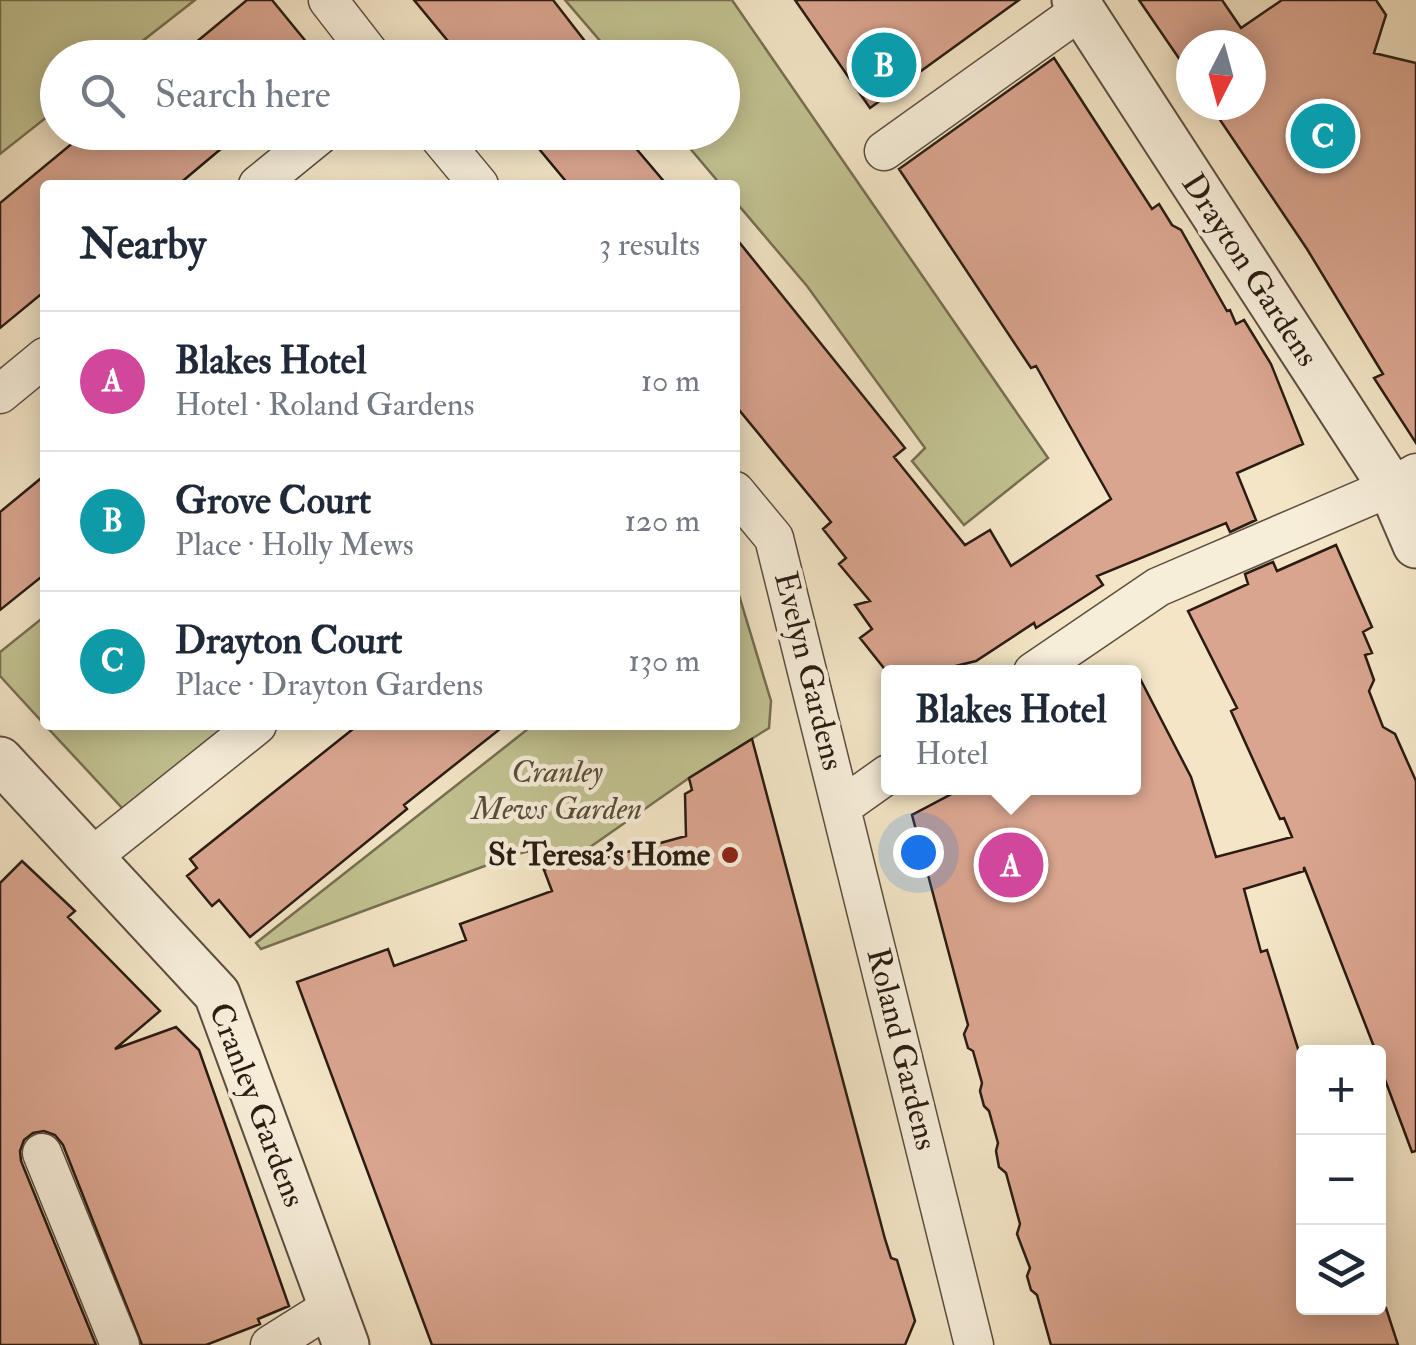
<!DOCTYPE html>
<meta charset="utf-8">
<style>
:root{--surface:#fff;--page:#f6f6f7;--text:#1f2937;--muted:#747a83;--line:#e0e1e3;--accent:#2563eb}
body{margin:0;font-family:"IM FELL Double Pica",serif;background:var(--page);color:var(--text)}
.controls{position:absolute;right:30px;bottom:30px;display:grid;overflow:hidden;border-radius:10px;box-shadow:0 5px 25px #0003}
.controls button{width:90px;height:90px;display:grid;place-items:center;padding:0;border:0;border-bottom:2px solid var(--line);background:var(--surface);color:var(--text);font:50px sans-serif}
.compass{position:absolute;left:1176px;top:30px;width:90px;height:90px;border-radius:50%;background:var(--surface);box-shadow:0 5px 25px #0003;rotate:186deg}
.you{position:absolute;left:918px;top:852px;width:35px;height:35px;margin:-25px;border:8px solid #fff;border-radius:50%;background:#1a73e8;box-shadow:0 0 0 15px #1a73e833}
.badge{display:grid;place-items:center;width:65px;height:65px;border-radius:50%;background:var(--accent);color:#fff;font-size:32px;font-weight:700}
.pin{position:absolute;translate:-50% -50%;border:5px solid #fff;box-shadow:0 2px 10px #0006}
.popup{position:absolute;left:881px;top:665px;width:260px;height:130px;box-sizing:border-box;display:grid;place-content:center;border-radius:10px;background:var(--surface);filter:drop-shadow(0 2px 8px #0005);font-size:32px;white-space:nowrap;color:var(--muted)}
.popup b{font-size:38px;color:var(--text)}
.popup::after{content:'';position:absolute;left:50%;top:100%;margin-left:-20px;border:20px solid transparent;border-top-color:var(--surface)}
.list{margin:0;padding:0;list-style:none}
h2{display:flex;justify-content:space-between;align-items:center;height:130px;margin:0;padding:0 40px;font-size:42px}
h2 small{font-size:32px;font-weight:400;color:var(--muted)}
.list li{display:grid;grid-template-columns:65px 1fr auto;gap:30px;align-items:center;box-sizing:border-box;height:140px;padding:0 40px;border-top:2px solid var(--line)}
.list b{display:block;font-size:38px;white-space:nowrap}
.list p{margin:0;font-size:32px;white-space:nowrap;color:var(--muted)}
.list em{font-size:32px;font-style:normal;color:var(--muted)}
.icon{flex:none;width:55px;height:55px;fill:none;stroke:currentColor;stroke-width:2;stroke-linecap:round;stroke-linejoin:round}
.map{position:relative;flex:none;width:1416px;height:1345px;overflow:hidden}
.search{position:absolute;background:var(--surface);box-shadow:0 5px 25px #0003;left:40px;top:40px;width:700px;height:110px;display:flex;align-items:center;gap:25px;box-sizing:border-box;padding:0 35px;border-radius:55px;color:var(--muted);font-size:38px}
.panel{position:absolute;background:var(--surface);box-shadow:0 5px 25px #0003;left:40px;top:180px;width:700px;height:550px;border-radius:10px}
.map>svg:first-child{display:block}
.green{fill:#c2c291;stroke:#766f52;stroke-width:2.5}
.building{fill:#daa58f;stroke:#2a1c13;stroke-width:2.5}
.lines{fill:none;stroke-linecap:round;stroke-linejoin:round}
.minor-casing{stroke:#5c4e40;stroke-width:41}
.tertiary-casing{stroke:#5c4e40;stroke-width:49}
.minor{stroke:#f7eeda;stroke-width:38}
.tertiary{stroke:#f7eeda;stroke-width:45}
.poi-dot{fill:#8f2418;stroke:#f7eeda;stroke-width:4}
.labels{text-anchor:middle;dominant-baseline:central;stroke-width:9;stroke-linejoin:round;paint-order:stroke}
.street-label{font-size:32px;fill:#2a1c13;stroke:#f7eeda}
.park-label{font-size:32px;font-style:italic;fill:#584e39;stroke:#f7eeda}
.poi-label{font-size:32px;font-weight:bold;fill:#2a1c13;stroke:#f7eeda;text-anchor:end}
</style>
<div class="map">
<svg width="1416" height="1345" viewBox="0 0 1416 1345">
<rect width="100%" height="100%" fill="#f3e5c6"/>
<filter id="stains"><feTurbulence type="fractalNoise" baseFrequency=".002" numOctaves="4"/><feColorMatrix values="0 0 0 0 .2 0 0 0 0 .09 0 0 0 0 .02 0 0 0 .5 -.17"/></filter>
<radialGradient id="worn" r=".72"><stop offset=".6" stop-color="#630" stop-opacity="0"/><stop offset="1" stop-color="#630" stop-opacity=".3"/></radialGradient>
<path class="green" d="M0,0h195l-73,57 -64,1 -1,51 -57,45z
M565,0h167l316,458 -84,67 -52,-64 13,-13 -118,-162 -72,-85v-16h-14l-44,-52 45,-1v-74l-108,-1z
M735,582l36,119 -2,27 -80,50 -106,74 -39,18 -6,-13 -8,-6 -13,3 -256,95 -5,-6 277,-218h202z
M45,616v109l-45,-49v-24z
M45,725h192l-113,85z"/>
<path class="building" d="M247,0h25l36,44 -17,14h-114z
M414,0h139l45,58h-136z
M795,0h224l-149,108z
M1139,0h83l19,28 41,-28h94l10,15 -12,38 42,10v380l-42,-65 9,-4 -76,-125 -97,-144h41v-60h-60v31z
M1054,58l98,151 7,-5 13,21 9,5 46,81 3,-1 6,14 8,-4 27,44 32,80 -66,29 19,47 -26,12 -4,-9 -129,53 6,9 -67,43 -2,-5 -58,38 -45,11h-44l-27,-34 12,-9 -17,-24 15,-4 -31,-37 7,-6 -23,-29 8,-7 -96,-117v-168l170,211 -11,9 71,88 25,-15 21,36 100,-67 -75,-133 -5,2 -132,-199z
M86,132h155l-63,53h-133v106l-45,37v-125z
M525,132h97l45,53h-98z
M45,475v99l-45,36v-98z
M1336,545l36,82 -9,5 9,21 -7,2 9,25 -5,11 14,36 12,7 21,47v370l-4,1 -34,-91v-9h-2l-72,-185v4l-60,18 17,63 6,-2 37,118v240h82l12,37h-347l-14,-50 -6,-5 -4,-14 3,-8 -13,-34 3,-10 -14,-51 -7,-6 -3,-16 2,-8 -9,-32 -5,-5 -4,-15 2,-8 -9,-32 -5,-3 -4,-14 4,-9 -56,-210 51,-27h171v-121l57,110 25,80 76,-20 -8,-19 -4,1 -49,-108 6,-3 -49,-97 60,-27 -3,-10 28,-12 4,9z
M358,725h147l-101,80 3,4 -157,128 -31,-37 -7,6 -25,-30 10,-8 -7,-9z
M752,739l133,500 6,19 6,2 18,61 -10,24h-473l-135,-363 91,-33 6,17 72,-26 -6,-16 92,-33 -8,-21 39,-18 4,11 99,-27 -1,-42 7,-4 -3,-12z
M22,861l53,50 -7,6 92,94 -45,38 61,-22 23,23 90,256 -31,13 2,5 -54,21h-64l-79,-200 -8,-10 -11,-4 -11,2 -9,7 -4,11 1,10 75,184h-96v-462z"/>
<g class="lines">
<defs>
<path id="minor" d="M328,0l45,58
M435,132l44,53
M884,151l197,-141
M258,185l65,-53
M0,394l45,-37
M735,491l39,47 200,807
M1033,672l125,-85 233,-100 25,-14
M843,806l45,-32
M93,856l164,-131
M42,1153l78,192
M270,1345l62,-39"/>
<path id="tertiary" d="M1075,0l316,487 25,58
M0,760l217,234 129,351"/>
</defs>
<use href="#minor" class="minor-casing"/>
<use href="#tertiary" class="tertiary-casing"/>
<use href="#minor" class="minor"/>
<use href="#tertiary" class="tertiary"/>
</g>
<circle class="poi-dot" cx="730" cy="855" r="10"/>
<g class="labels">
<g class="street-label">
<text transform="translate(1250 270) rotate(57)">Drayton Gardens</text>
<text transform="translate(809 671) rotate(76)">Evelyn Gardens</text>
<text transform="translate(902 1049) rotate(76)">Roland Gardens</text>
<text transform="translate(257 1105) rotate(69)">Cranley Gardens</text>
</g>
<g class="park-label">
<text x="557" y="772">Cranley<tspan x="557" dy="37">Mews Garden</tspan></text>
</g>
<g class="poi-label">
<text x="710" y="855">St Teresa's Home</text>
</g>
</g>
<rect width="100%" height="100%" filter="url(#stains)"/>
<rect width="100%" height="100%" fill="url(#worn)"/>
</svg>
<div class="controls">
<button>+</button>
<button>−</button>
<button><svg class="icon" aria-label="layers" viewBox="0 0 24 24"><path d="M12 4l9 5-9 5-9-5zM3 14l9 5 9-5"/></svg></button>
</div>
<svg class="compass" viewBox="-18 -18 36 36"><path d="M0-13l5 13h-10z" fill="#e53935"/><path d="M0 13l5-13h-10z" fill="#747a83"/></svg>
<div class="you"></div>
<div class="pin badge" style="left:1011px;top:865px;background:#d1479c">A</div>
<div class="popup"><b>Blakes Hotel</b>Hotel</div>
<div class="pin badge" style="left:884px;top:65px;background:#0f9aa8">B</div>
<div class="pin badge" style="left:1323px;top:136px;background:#0f9aa8">C</div>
<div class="search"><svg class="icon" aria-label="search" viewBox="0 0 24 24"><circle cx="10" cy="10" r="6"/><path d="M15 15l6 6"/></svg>Search here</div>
<section class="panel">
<h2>Nearby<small>3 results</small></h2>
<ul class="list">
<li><span class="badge" style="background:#d1479c">A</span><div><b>Blakes Hotel</b><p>Hotel · Roland Gardens</p></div><em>10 m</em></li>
<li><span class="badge" style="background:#0f9aa8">B</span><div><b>Grove Court</b><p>Place · Holly Mews</p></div><em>120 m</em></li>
<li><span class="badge" style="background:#0f9aa8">C</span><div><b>Drayton Court</b><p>Place · Drayton Gardens</p></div><em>130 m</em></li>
</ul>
</section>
</div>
